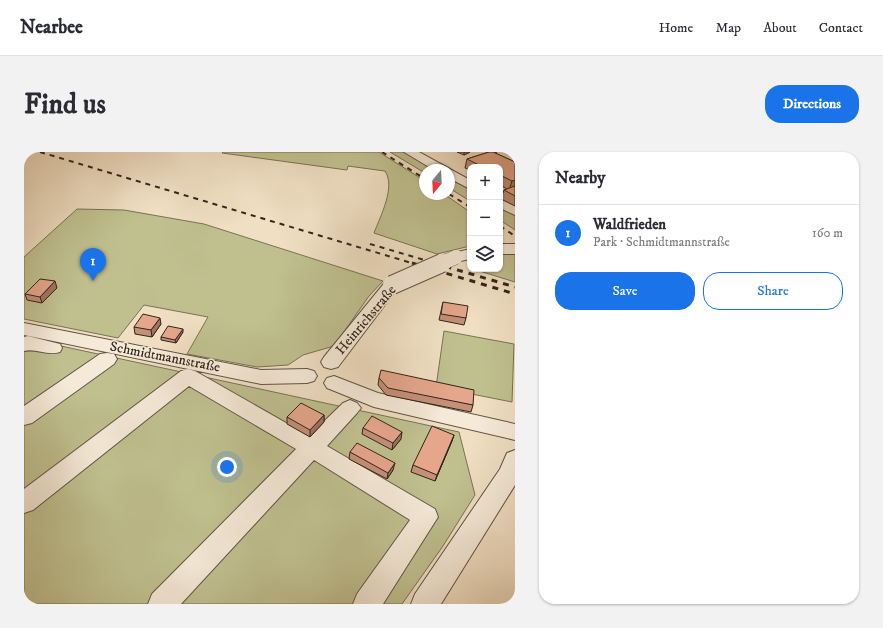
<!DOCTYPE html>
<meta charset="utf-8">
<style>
:root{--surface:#fff;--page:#f2f2f3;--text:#2b2b33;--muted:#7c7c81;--line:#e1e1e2;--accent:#1a73e8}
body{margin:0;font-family:"IM FELL DW Pica",serif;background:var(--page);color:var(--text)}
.controls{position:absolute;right:12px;top:12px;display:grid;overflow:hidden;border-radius:8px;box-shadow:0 1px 3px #0004}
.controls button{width:36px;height:36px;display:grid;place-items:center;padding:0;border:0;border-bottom:1px solid var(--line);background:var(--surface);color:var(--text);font:20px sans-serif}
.compass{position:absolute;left:395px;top:12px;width:36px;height:36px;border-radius:50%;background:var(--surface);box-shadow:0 1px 3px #0004;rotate:198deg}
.you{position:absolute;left:203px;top:315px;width:14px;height:14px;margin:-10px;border:3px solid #fff;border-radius:50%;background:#1a73e8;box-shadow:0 0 0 6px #1a73e833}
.badge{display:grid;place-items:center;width:26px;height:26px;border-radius:50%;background:var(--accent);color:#fff;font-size:13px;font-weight:700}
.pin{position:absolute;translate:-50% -33px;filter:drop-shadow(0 1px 2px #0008)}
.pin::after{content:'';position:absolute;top:21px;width:14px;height:12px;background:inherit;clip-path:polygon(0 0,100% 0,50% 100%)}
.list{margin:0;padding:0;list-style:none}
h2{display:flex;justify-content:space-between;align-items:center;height:52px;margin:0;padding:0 16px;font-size:17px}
h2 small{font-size:13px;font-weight:400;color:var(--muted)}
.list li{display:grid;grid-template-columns:26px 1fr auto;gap:12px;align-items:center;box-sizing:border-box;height:56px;padding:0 16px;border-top:1px solid var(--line)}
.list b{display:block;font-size:15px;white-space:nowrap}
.list p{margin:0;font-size:13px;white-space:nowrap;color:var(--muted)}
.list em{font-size:13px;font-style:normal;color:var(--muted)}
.actions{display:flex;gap:8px;padding:12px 16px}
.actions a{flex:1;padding:9px 0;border:1px solid var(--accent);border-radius:16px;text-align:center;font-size:14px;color:var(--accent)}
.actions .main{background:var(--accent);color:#fff}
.icon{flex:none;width:22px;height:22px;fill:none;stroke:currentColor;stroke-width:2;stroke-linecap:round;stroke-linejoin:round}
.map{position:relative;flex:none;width:491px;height:452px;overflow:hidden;border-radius:16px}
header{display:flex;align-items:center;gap:24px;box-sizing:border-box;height:56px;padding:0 20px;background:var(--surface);border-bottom:1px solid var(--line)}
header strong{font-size:19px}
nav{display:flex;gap:22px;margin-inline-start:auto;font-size:14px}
.intro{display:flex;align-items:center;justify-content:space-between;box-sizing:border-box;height:96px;padding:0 24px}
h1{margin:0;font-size:28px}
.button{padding:10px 18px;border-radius:16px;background:var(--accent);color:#fff;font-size:14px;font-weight:700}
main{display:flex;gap:24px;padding:0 24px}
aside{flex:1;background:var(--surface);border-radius:16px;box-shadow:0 1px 3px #0004}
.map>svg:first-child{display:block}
.green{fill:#c0c08f;stroke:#787254}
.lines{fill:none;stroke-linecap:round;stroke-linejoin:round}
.minor-casing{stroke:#605444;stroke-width:2}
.minor{fill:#f5ead8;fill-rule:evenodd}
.rail-far1{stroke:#30251a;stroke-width:2;stroke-dasharray:5 5;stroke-linecap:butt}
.rail{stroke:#30251a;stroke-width:3;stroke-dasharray:6 6;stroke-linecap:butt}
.minor-bridge-far1-casing{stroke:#605444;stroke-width:15;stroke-linecap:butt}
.minor-bridge-casing{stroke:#605444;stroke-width:20;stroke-linecap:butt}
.minor-bridge-far1{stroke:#f5ead8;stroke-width:14}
.minor-bridge{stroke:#f5ead8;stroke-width:18}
.wall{fill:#c58f78;stroke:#30251a}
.shaded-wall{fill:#a07462;stroke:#30251a}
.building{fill:#e5a68c;stroke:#30251a}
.labels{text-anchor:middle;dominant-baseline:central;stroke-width:3;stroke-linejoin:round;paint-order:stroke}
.street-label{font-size:14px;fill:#30251a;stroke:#f5ead8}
</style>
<header>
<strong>Nearbee</strong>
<nav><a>Home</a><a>Map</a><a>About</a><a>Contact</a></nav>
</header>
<div class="intro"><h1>Find us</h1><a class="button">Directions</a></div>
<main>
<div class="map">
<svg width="491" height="452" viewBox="0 0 491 452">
<rect width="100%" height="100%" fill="#f0dfc3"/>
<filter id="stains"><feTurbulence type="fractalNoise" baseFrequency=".005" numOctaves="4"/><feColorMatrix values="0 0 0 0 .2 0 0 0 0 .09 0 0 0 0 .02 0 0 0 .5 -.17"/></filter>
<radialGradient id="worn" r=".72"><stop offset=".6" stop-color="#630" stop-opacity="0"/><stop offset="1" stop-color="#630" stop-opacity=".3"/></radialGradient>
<path class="green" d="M199,0h156l46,29v13h19l26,18v34l-33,8 -63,-21c6,-16 22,-46 11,-62l-37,-5 -1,4 -125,-17z
M366,0h17l31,18h-13v3z
M425,24l21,12v13l-21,-13z
M476,54l15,8v16l-15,-10z
M53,57l47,1 80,14 179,57 -14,15 -35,50 -31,9 -15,10 -31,2 -70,-13 21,-37 -64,-12 -26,33 -94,-19v-62z
M476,97h15v33l-42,-13h27z
M420,179l70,13 -2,58 -76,-15z
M0,186l435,94 16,63 -32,51 -41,58h-378z"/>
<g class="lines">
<defs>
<path id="minor" d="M380,0h15l51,28v9l-21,-11v-8h-15z
M476,46l15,7v10l-15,-7z
M476,92h15v10h-15z
M446,97v10l-14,3 -6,-2 -2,-3 2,-3z
M368,128l6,1 2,4 -62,82 -7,2 -7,-2 -3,-5 3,-5 62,-76z
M0,171l237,47 46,-1 7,2 3,5 -3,5 -7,2 -46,1 -237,-49z
M4,184l32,8 2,4 -2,4c-13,4 -24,-4 -36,-1v-14z
M83,201l7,1 3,5 -3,5 -82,59 -8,2v-19l76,-52z
M164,217l7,2 114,65 34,-33 7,-3 7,3 4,5 -4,5 -30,33 108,63 3,8 -55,87h-30l4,-10 53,-74 -96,-60 -133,144h-33l4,-10 144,-145 -107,-63 -156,124 -9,3v-24l157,-118z
M310,224l44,17 137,31v16l-141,-33 -47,-19 -3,-5 3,-5z
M491,298v35l-74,119h-30l4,-10 85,-125 7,-16z"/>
</defs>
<use href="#minor" class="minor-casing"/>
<use href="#minor" class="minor"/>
<path class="rail-far1" d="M16,0l375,112
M358,0l43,27
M425,42l21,13
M476,74l15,10
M346,92l68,20"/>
<path class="rail" d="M388,111l103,31
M410,111l81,24"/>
<defs>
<path id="minor-bridge-far1" d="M416,112l16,-7"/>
<path id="minor-bridge" d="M368,133l50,-22"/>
</defs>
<use href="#minor-bridge-far1" class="minor-bridge-far1-casing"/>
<use href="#minor-bridge" class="minor-bridge-casing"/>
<use href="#minor-bridge-far1" class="minor-bridge-far1"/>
<use href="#minor-bridge" class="minor-bridge"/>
</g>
<path class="wall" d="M433,0h13l-6,3z
M465,0h8l-2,1 20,9v44l-14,-7 3,-9 3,-1 -7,-4v-18h-30v3l-5,-2 2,-9z
M33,136l-15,15 -15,-3 -2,-6z
M419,150l23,16 -2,7 -25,-5z
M137,172l-9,13 -17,-3 -1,-7z
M159,180l-7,11 -15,-3v-3z
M355,226l94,27 -2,7 -85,-17 -8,-10z
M300,263v7l-14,15 -23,-13v-7z
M339,276l38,11 -9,11 -30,-16z
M430,283l-2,6 -17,40 -24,-9 2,-7z
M326,300l43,18 -6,9 -38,-20z"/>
<path class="shaded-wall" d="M440,0h6l-6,3z
M491,28v8l-6,2 3,-9z
M31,129l2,7 -15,15 -2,-6z
M136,166l1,6 -9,13 -1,-7z
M159,177v3l-7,11 -1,-3z
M300,263v7l-14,15v-7z
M378,280l-1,7 -9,11 1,-7z
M430,283l-2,6 -17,40 2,-6z
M371,311l-2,7 -6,9 1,-6z"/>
<path class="building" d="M465,0h4l22,10v18l-3,1 -12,-6v-8h-17l-16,-8z
M491,34v10l-11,-6z
M16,127l15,2 -15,16 -15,-3z
M419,150l25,4 -2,12 -25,-4z
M119,162l17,4 -9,12 -17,-3z
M144,174l15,3 -8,11 -14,-3z
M357,218l93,20 -1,15 -85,-17 -9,-10z
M277,251l23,12 -14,15 -23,-13z
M348,264l30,16 -9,11 -30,-15z
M408,274l22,9 -17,40 -24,-10z
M333,291l38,20 -7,10 -38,-21z"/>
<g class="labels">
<g class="street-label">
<text transform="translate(342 168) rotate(-50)">Heinrichstraße</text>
<text transform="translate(141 205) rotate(11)">Schmidtmannstraße</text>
</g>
</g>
<rect width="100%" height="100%" filter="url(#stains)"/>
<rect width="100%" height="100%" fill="url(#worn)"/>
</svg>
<div class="controls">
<button>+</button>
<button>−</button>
<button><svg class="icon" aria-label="layers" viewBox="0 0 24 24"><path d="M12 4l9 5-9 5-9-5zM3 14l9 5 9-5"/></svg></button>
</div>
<svg class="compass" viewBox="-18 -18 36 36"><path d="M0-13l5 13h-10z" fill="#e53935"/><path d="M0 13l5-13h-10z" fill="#7c7c81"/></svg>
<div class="you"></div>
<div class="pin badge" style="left:69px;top:129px">1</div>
</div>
<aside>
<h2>Nearby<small></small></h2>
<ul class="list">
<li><span class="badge">1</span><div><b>Waldfrieden</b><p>Park · Schmidtmannstraße</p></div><em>160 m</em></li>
</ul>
<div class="actions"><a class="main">Save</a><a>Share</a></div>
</aside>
</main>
